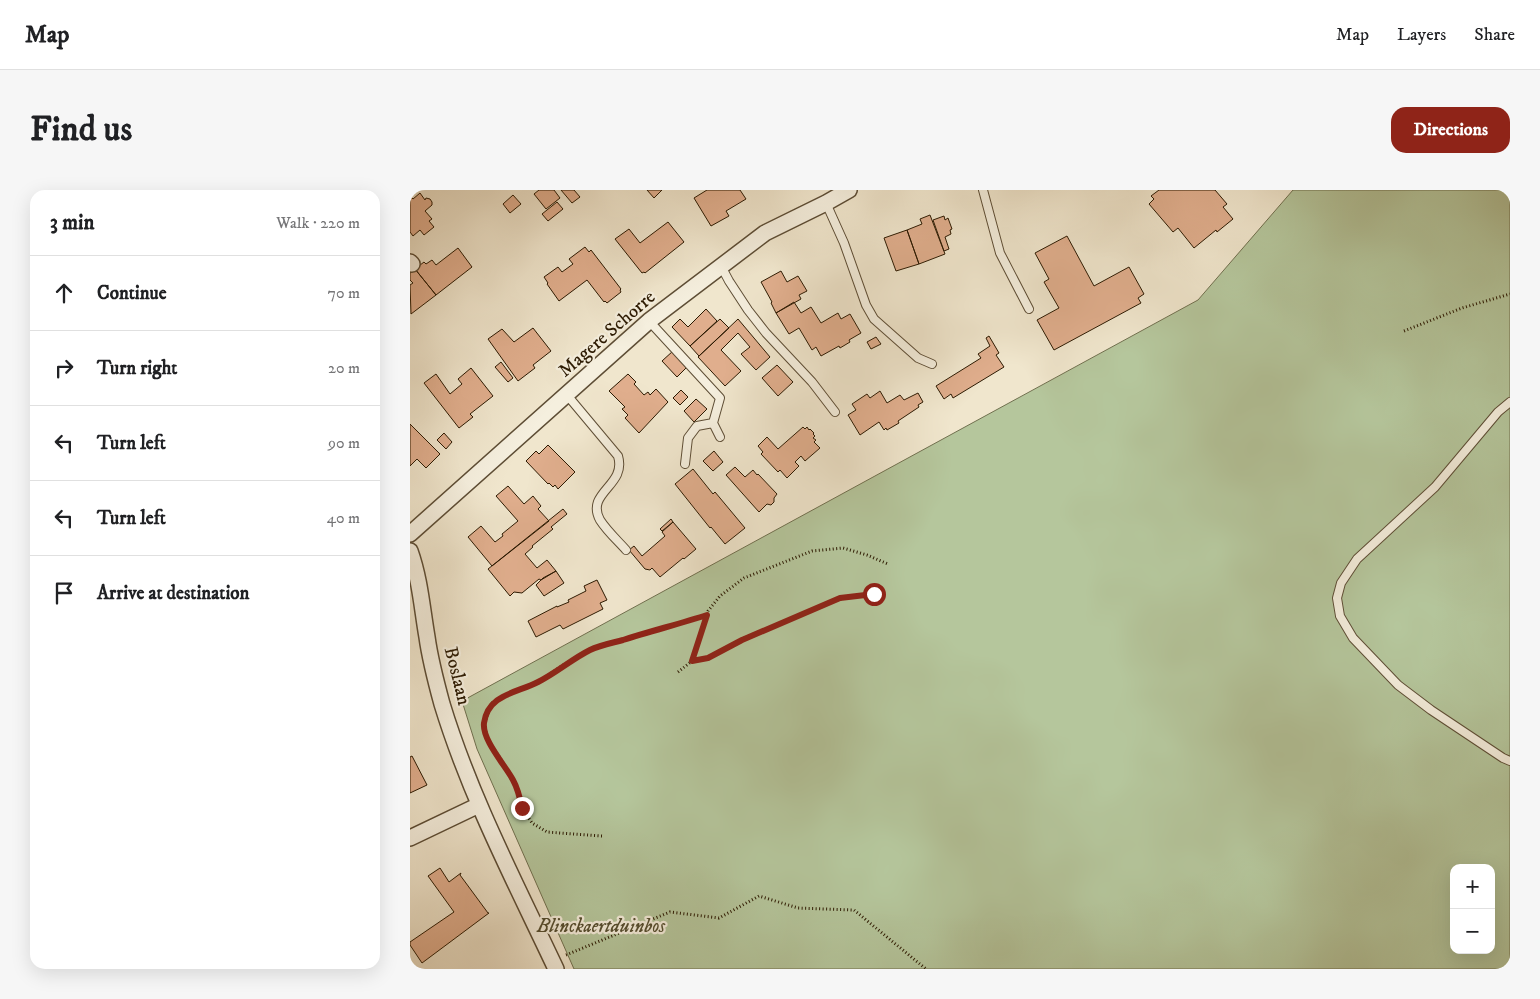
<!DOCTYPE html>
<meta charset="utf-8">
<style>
:root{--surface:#fff;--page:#f6f6f6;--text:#202124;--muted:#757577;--line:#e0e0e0;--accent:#8f2418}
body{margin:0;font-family:"IM FELL DW Pica",serif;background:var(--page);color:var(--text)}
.controls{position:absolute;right:15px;bottom:15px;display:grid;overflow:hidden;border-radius:10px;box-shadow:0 5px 20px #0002}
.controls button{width:45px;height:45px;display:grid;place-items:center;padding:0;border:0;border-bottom:1px solid var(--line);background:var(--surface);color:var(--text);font:25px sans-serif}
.stop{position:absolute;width:15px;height:15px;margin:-11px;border:4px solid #8f2418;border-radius:50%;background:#fff}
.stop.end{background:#8f2418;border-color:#fff;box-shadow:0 1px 5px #0008}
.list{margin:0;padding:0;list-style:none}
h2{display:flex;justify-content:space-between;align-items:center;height:65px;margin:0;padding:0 20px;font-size:21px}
h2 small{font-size:16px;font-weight:400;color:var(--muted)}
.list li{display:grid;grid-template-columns:32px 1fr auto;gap:15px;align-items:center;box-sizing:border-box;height:75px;padding:0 20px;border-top:1px solid var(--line)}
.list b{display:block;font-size:19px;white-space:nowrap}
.list em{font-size:16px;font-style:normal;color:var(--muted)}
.icon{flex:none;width:28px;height:28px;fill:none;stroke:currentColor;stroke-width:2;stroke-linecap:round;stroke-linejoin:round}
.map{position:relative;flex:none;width:1100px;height:779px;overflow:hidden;border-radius:15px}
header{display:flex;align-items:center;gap:30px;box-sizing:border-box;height:70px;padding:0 25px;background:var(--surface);border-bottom:1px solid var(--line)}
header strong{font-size:24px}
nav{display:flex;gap:28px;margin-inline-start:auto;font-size:18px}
.intro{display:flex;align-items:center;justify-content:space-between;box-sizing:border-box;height:120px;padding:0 30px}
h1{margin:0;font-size:35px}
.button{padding:12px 22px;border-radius:15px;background:var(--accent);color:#fff;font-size:18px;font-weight:700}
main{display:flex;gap:30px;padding:0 30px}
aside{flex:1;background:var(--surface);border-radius:15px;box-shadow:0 5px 20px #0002}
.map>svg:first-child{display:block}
.green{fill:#b5c69c;stroke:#70704f;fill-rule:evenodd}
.building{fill:#e0ae8d;stroke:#2c1a02}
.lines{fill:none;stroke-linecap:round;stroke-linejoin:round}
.service-casing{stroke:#5d4d35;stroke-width:10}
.minor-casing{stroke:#5d4d35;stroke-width:18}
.path{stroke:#2c1a02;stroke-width:3;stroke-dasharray:1 2.5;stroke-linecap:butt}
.service{stroke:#f5efde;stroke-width:8}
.minor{stroke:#f5efde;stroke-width:15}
.route{stroke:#8f2418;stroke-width:6}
.labels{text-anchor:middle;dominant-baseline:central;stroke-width:4.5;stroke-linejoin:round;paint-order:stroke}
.street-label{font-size:19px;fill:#2c1a02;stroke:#f5efde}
.park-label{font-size:19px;font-style:italic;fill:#554e30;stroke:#f5efde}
</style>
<header>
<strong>Map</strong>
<nav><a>Map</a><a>Layers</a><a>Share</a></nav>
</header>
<div class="intro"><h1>Find us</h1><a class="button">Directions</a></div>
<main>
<aside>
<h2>3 min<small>Walk · 220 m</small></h2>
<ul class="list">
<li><svg class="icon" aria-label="ahead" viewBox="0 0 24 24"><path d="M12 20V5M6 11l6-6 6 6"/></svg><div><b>Continue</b></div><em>70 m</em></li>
<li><svg class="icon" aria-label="right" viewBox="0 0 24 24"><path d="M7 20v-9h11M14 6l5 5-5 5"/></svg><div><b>Turn right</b></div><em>20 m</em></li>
<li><svg class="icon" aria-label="left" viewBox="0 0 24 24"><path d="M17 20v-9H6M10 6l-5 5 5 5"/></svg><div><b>Turn left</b></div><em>90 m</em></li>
<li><svg class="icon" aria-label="left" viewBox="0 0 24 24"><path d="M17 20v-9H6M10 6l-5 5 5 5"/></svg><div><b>Turn left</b></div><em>40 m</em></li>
<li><svg class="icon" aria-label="arrive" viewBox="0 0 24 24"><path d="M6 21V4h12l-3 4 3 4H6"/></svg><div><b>Arrive at destination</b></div></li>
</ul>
</aside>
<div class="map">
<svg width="1100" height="779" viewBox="0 0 1100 779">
<rect width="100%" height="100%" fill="#f0e6cd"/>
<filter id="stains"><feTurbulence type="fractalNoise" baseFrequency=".004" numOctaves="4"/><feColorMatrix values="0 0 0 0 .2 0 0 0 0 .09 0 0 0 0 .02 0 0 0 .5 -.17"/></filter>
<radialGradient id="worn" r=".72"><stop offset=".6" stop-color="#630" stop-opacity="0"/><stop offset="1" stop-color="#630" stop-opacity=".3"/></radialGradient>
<path class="green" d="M883,0h217v779h-936l-97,-220 -15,-48 736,-401zM1044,678h37v82h-37z"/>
<path class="building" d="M129,0h15l6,8 -14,11 -12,-15z
M151,0h13l6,7 -8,6z
M237,0h15l-8,8z
M297,0h33l6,9 -20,12 3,5 -18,10 -17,-28z
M749,0h56l12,14 -4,3 10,12 -16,13 -1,-2 -22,18 -16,-20 -5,4 -24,-28 5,-5 -3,-3z
M10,3l5,7 1,-2 4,1 2,3v3l-7,6 7,8 -3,2 5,6 -10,8 -4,-5 -7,6 -3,-4v-36l3,3z
M103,5l8,9 -11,9 -7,-9z
M147,12l6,7 -15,12 -6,-7z
M520,25l15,39 -26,10 -12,-34 15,-6 -2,-5z
M534,26l1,4 3,-2 4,11 -2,1 1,4 -6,3 4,12 -5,2 -11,-31z
M258,32l16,20 -39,31 -1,-1 -2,1 -27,-34 14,-10 11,14z
M497,40l12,34 -23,7 -12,-33z
M657,46l27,50 35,-19 15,27 -6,4 3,5 -87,47 -17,-30 22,-12 -15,-26 5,-3 -14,-26z
M175,57l4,5 2,-2 30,39 -1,1 1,2 -14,11 -2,-2 -1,1 -17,-22 -28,21 -12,-17 1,-1 -4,-6 14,-10 4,5 11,-8 -4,-5z
M48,58l14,19 -36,28 -21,-26 9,-7 2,2 6,-4 4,5z
M5,79l21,26 -25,19 -1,-29 3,-2 -3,-3v-7z
M371,81l6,11 11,-6 9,15 -8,4 2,4 -25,14 -5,-10 1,-1 -11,-20z
M384,112l7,11 10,-6 10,16 17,-10 3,6 9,-5 11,19 -12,7 1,2 -10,6 -1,-2 -18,10 -5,-9 -4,3 -13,-22 -10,6 -13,-21z
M296,119l11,12 -27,25 -18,-19 8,-8 8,8z
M310,129l9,9 -30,28 -9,-10z
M328,129l32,38 -14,13 -15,-16 9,-7 -12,-14 -17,17 20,21 -16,15 -27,-29z
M123,138l18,23 -18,14 2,3 -17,13 -30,-42 14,-10 12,13z
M579,146l10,17 -3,2 8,12 -51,31 -2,-4 -7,5 -8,-13 45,-28 -3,-4 12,-8 -4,-8z
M466,147l5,7 -10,5 -4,-7z
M263,161l14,16 -10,10 -15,-16z
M91,172l12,16 -5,4 -13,-15z
M367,175l16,17 -15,14 -16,-18z
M61,178l22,28 -23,18 3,3 -14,11 -35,-45 12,-9 14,20 12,-10 -4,-5z
M218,184l8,8 -2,2 10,11 4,-3 2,3 6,-6 12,13 -29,31 -14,-15 3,-3 -6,-6 3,-2 -16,-16z
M271,200l7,7 -8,8 -7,-7z
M470,201l7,12 13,-8 4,5 14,-7 5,9 -5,3 1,2 -21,14 1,2 -12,7 -1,-2 -2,2 -5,-8 -19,13 -12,-20 8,-5 -4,-6 15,-10 3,4z
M286,209l11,10 -13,13 -10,-11z
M0,234l30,30 -14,14 -9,-9 -7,7z
M393,237l2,2 2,-2 2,3 1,-1 4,4 -1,1 2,2 -2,2 3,2 -2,2 6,6 -15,13 -4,-5 -6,6 4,4 -12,12 -7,-8 -2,2 -17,-18 2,-2 -5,-6 9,-9 11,12z
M34,243l8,9 -6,7 -9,-9z
M138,255l27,27 -17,17 -3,-4 -2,2 -4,-4 -1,1 -22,-23 10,-10 3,3z
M304,261l9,11 -10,9 -10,-10z
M325,277l10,10 8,-7 4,5 1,-1 19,20 -3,4v4l-3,3 -4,-1 -8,8 -33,-37z
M283,279l20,25 2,-2 30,36 -20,16 -14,-17 -1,1 -35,-44z
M98,296l16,18 9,-8 8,10 -3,3 11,12 -57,45 -24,-29 13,-11 14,16 8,-6 -1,-2 16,-13 -22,-25z
M153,319l4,5 -16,13 2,2 -21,17 1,1 -8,7 12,14 10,-8 9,11 -15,9 -2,-1 -17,14 -8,-1 -4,4 -22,-27z
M261,329l2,3 -11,9 -2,-2z
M263,332l23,27 -12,10 -1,-1 -23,19 -8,-9 -2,2 -5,-1 -16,-19 5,-4 8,10 23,-20 -3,-4z
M146,381l8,12 -20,13 -8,-11 7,-7z
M187,390l10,20 -7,3 3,6 -40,20 -3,-4 -24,12 -8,-16 29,-15v1l12,-5 -1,-2 18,-9 -2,-5z
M2,566l15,29 -17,8v-36z
M30,678l9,14 12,-9 -1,2 28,38h1l-67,50 -12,-18v-3l44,-30 -26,-36z"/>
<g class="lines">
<defs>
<path id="service" d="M573,0l17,63 29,56
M416,13l18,40 22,62 8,14 44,39 14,6
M311,76l8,15 19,29 18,23 46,49 23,30
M239,131l71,77 -7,25 7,14
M157,205l51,61c9,30 -33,36 -18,64 7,11 18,21 26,30
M1100,212l-12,10 -63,75 -78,72 -16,24 -4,15 3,18 13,22 45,47 33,25 72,48 7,3
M275,274l3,-26 9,-12 16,-3"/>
<path id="minor" d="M0,72l2,2
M0,344l239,-213 116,-88 61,-30 23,-13
M0,361c10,28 12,57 17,86 3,22 9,45 15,67 28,92 73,178 114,265
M0,648l69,-33"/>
</defs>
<use href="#service" class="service-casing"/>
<use href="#minor" class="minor-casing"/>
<path class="path" d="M994,141l58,-23 48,-14
M283,471l15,-3 34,-19 98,-40 34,-5
M268,482l14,-11 16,-50 12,-15 24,-18 68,-27 31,-3 24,7 21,9
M192,646l-55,-4 -15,-9 -10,-15 -3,-16 -6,-14 -25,-38 -4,-16 8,-21 16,-9 32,-13 23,-16 28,-16 116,-34
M156,765l104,-43 49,6 40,-22 39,12 56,2 72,59"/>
<use href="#service" class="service"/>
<use href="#minor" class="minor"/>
</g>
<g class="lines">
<path class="route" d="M112,618c-2,-10 -4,-19 -9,-28 -8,-15 -31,-40 -29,-57 4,-29 33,-30 54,-41 18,-9 34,-23 52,-32 10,-5 22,-7 33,-10 28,-9 56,-16 84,-25l-15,46 16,-3 34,-18 98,-42 34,-4"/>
</g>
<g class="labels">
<g class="street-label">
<text transform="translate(197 144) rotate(-41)">Magere Schorre</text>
<text transform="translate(47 486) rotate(76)">Boslaan</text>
</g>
<g class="park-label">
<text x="191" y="736">Blinckaertduinbos</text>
</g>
</g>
<rect width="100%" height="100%" filter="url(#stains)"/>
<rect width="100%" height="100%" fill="url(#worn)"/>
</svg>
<div class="controls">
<button>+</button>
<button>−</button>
</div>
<div class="stop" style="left:464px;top:404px"></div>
<div class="stop end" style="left:112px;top:618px"></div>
</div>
</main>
